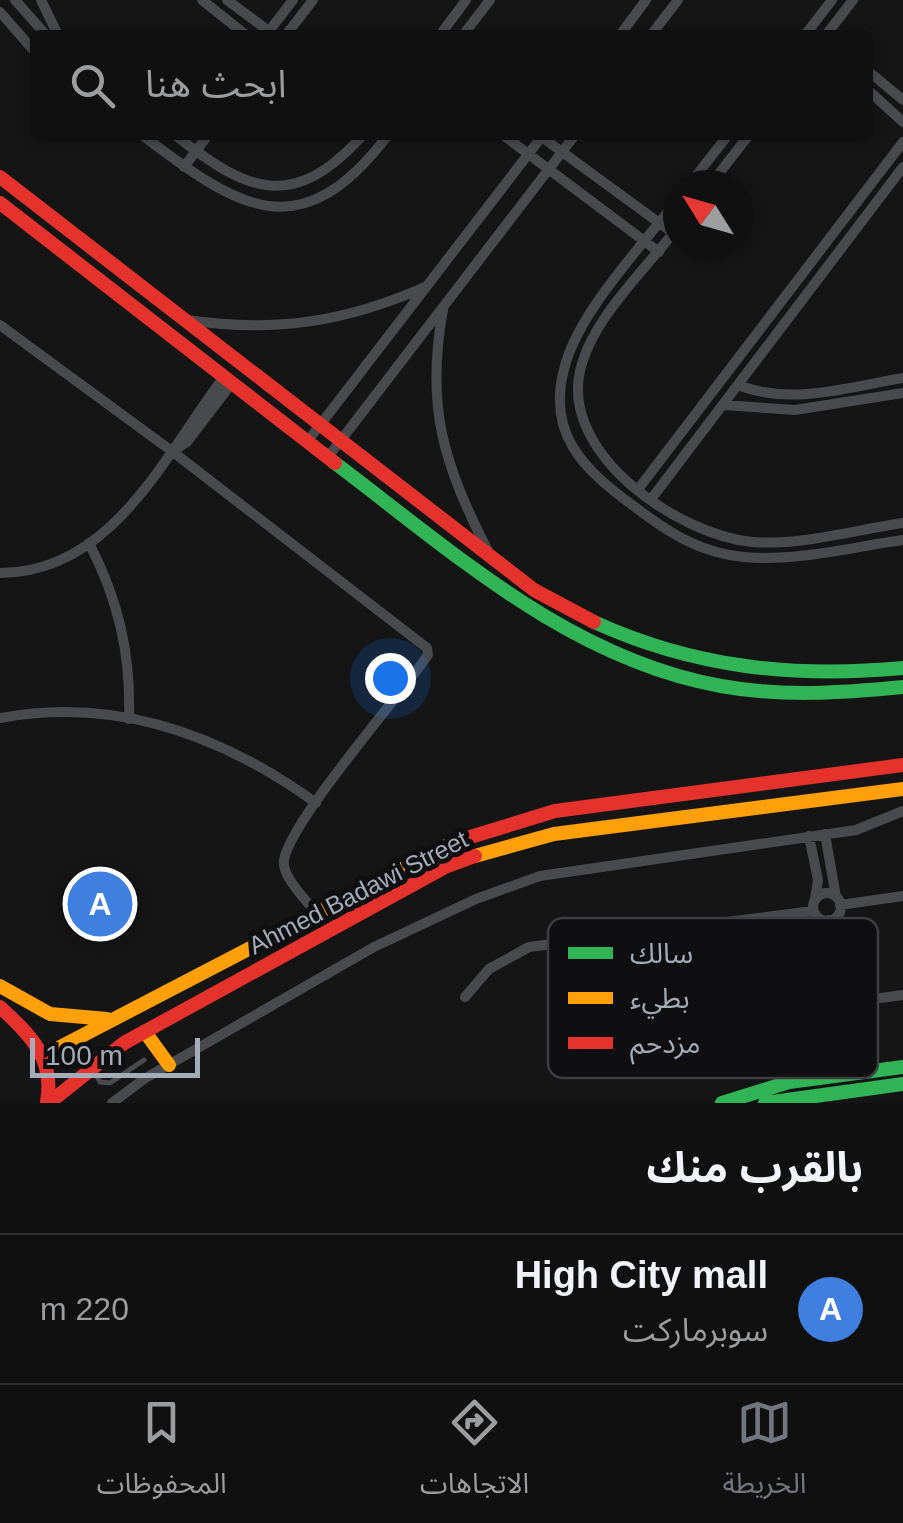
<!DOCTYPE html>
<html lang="ar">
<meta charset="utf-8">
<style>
:root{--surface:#101010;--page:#1e1e1e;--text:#f1f3f6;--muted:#9c9d9f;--line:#303030;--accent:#72777f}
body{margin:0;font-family:Arial,"Noto Sans Arabic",sans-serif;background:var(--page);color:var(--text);direction:rtl}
.compass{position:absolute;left:663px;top:170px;width:90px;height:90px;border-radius:50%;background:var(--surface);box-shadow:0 2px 8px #0004;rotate:307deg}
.scale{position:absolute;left:30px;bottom:25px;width:170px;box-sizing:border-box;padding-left:10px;border:5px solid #a4acb8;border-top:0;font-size:28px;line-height:35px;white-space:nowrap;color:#a4acb8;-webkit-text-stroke:8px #0f0f11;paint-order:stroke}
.you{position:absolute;left:390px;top:678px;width:35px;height:35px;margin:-25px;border:8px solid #fff;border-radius:50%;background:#1a73e8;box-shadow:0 0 0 15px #1a73e833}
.badge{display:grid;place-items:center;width:65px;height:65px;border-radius:50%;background:var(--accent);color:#fff;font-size:32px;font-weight:700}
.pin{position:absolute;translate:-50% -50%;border:5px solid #fff;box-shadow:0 2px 10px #0006}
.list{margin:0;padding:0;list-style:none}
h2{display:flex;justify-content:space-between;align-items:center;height:130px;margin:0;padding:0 40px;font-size:42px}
h2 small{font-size:32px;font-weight:400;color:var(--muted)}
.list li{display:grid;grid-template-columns:65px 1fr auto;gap:30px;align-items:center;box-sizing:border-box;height:150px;padding:0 40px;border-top:2px solid var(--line)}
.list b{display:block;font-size:38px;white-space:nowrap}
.list p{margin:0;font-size:32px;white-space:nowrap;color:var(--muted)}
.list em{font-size:32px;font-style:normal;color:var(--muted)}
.icon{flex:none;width:55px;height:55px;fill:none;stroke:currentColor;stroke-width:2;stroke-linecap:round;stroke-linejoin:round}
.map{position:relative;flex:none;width:903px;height:1103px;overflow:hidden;direction:ltr}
.search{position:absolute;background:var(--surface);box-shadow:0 2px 8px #0004;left:30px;right:30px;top:30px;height:110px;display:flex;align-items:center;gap:25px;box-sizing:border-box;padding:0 35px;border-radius:10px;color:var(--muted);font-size:38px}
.sheet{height:280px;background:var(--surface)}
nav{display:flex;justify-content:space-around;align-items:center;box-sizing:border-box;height:140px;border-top:2px solid var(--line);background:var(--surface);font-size:28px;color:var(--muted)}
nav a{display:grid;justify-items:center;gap:5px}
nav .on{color:var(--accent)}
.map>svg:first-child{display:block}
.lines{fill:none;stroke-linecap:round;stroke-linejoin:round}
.lane{stroke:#484a4e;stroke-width:5}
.street{stroke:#484a4e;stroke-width:10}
.fast{stroke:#30b455;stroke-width:14}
.slow{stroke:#ff9f0a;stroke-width:14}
.jam{stroke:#e5322d;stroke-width:14}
.labels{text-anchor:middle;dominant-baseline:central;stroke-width:10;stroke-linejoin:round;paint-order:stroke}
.street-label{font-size:25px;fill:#a4acb8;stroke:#0f0f11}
.key{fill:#0f0f11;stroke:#3c3e43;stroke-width:2.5}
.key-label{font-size:28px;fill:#a4acb8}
</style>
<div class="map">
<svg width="903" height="1103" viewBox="0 0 903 1103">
<rect width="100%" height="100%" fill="#151515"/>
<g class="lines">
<path class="lane" d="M92,1068l8,14 10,1 34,-23"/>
<path class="street" d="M15,0l31,35
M41,0l17,35
M202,0l44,35
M227,0l47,35
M0,12l35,40
M266,35l27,-35
M286,35l27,-35
M440,35l26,-35
M463,35l27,-35
M620,35l26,-35
M651,35l27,-35
M805,35l27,-35
M826,35l27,-35
M868,71l35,29
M868,90l35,32
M142,135c96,73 158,116 246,0
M175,135c74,58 118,77 188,0
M503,135l156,117
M539,135l134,98
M184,167l24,-32
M689,185l39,-50
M710,185l39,-50
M678,199c-35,46 -95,108 -112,163 -22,71 17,107 69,145 34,26 65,46 109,50 51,5 108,-10 159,-17
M678,227c-32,42 -86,91 -98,144 -19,84 99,164 172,171 48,4 103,-12 151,-19
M443,310c-18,97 1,155 45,241
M187,320c87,13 160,2 240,-34
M0,325l173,127 254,196 1,7c-29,42 -137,165 -144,205 -3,16 23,41 32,53
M738,385c52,21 111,2 165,-7
M723,405l72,5 108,-17
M307,442l236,-307
M174,451l13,-9 45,-59
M328,457l247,-322
M639,488l264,-346
M652,498l251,-331
M89,543c30,58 42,112 40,176
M0,573c113,0 165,-119 224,-196
M0,718c117,-22 222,17 316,85
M825,834l11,63
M809,836l9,44 -3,19
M813 907a14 14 0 1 1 28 0a14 14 0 1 1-28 0Z
M840,905l63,-9
M829,920l13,83
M575,942l15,80 42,36 29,1 56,-37
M465,997l24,-28 40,-22 284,-36
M604,1036l299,-41
M112,1103l32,-24 230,-132 102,-48 64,-23 316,-46 47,-19"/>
<path class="fast" d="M335,463c118,89 235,196 386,223 60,11 121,7 182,1
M594,622c101,46 200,56 309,46
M722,1103l67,-21 114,-15
M765,1103l138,-19"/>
<path class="slow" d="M475,856l79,-22 349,-45
M0,986l50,28 57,5
M145,1032l24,33
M45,1055l409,-213"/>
<path class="jam" d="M0,177l534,413 60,32
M0,203l335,260
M454,842l101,-31 348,-46
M0,1007c30,28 55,51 47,95
M49,1103l75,-60 321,-176 30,-11"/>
</g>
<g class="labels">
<g class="street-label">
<text transform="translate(358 892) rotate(-27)">Ahmed Badawi Street</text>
</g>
</g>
<rect x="548" y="918" width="330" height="160" rx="15" class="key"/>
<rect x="568" y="947" width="45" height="12" fill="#30b455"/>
<rect x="568" y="992" width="45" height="12" fill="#ff9f0a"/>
<rect x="568" y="1037" width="45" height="12" fill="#e5322d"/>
<g class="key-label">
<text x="630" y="963">سالك</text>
<text x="630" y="1008">بطيء</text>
<text x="630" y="1053">مزدحم</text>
</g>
</svg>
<svg class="compass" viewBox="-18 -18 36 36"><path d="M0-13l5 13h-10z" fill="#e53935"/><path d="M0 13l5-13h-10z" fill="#9c9d9f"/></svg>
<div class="scale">100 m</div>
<div class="you"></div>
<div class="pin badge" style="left:100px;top:904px;background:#3f7fe0">A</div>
<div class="search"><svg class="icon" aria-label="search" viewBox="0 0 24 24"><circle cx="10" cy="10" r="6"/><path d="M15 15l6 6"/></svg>ابحث هنا</div>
</div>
<section class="sheet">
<h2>بالقرب منك<small></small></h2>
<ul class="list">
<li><span class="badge" style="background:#3f7fe0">A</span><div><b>High City mall</b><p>سوبرماركت</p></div><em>220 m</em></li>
</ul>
</section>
<nav>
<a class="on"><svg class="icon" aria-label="map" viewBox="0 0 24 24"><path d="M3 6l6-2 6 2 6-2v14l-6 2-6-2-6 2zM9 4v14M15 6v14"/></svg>الخريطة</a>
<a><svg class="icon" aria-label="directions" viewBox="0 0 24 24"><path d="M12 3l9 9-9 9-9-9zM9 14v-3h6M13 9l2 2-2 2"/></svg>الاتجاهات</a>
<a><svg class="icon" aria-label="saved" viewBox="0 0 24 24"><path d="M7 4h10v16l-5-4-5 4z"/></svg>المحفوظات</a>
</nav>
